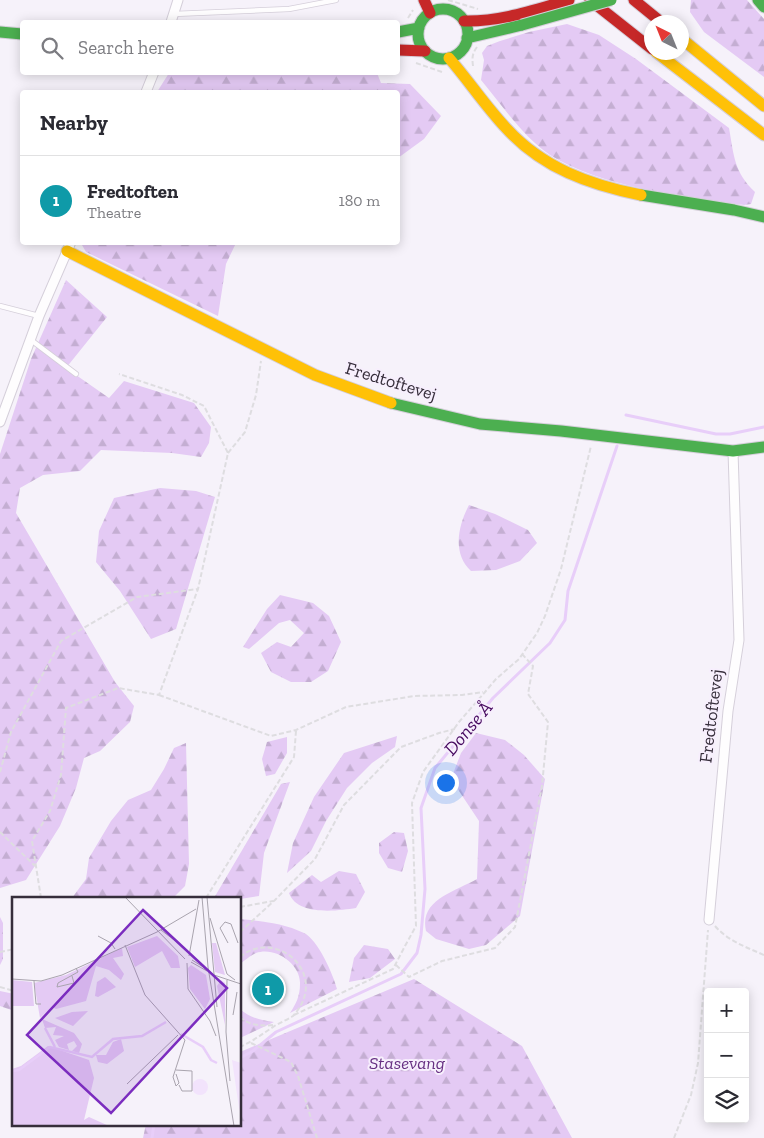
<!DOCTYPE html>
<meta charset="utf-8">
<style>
:root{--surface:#fff;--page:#f2f2f3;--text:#2b2b33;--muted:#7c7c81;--line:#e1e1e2;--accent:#79737e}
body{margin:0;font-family:"Zilla Slab",serif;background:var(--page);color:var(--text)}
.controls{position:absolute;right:15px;bottom:15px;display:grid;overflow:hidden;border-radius:5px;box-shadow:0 2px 12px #0003}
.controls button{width:45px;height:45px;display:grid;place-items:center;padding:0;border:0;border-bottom:1px solid var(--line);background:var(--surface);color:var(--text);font:25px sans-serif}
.compass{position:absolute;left:644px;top:15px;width:45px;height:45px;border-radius:50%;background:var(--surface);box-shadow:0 2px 12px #0003;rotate:317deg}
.you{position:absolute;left:445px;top:782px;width:18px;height:18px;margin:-12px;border:4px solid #fff;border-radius:50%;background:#1a73e8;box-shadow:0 0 0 8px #1a73e833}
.badge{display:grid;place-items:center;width:32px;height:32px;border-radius:50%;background:var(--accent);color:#fff;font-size:16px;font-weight:700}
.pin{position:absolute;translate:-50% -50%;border:2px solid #fff;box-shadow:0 1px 5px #0006}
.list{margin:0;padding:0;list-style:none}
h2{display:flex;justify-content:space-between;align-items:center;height:65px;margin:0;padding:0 20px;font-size:21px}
h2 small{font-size:16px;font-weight:400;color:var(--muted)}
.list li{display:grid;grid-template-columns:32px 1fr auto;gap:15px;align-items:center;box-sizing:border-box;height:90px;padding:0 20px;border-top:1px solid var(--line)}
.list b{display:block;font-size:19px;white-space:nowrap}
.list p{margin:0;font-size:16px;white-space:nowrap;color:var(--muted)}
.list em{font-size:16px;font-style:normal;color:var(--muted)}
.icon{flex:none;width:28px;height:28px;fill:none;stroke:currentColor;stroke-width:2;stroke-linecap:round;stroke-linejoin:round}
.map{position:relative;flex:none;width:764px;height:1138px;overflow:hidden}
.search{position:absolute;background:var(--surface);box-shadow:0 2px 12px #0003;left:20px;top:20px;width:380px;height:55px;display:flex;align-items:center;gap:12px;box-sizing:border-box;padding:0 18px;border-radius:5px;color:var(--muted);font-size:19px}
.panel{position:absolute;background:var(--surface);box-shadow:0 2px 12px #0003;left:20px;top:90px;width:380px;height:155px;border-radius:5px}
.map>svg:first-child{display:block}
.forest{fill:url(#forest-firs)}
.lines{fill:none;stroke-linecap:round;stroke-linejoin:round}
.stream{stroke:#e8cef9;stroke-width:3}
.lane-casing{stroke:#d5cfda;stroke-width:6}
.street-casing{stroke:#d5cfda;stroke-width:11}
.fast-casing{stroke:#d5cfda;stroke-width:13}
.slow-casing{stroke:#d5cfda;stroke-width:13}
.jam-casing{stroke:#d5cfda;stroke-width:13}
.path{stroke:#dedde0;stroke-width:2;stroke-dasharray:5 2.5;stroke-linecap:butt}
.lane{stroke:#fefdfe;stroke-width:4.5}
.street{stroke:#fefdfe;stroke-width:9}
.fast{stroke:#4caf50;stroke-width:11}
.slow{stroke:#ffc107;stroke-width:11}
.jam{stroke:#c62828;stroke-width:11}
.fast-bridge-casing{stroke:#d5cfda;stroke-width:13;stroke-linecap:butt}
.fast-bridge{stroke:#4caf50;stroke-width:11}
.labels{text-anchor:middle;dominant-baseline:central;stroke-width:4;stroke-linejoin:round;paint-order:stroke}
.street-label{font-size:18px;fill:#362e3b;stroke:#f7effd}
.park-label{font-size:18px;font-style:italic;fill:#673083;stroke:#f7effd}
.water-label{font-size:19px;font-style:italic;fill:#46095f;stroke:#f7effd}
.inset-river{fill:none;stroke:#e8cef9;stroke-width:2.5}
.inset-road{fill:none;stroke:#a9a4ae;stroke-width:1}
.view{fill:#7b2cbf;fill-opacity:0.15;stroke:#7b2cbf;stroke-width:2.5}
.inset-edge{fill:none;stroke:#362e3b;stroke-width:2.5}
</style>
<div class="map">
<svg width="764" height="1138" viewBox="0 0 764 1138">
<defs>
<pattern id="forest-firs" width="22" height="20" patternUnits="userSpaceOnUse" patternTransform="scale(1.25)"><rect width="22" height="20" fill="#e4caf4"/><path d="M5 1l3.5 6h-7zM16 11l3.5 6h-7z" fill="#c4aed2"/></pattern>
</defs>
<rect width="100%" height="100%" fill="#f6f2fa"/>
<path class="forest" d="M691,0h56l17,19v58l-60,-45 -14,-20z
M567,24l32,11 37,24 93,69c5,28 5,44 26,64l-4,12 -7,1c-59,-8 -143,-18 -194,-50 -26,-17 -49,-51 -69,-75l3,-20 -2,-7 5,-7 13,-5 29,-9z
M169,73h208l4,10 29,1 31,32 -17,23 -26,19v-66h-241z
M83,242l153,1 -10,21 -8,52 -132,-64 -4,-7z
M66,280l41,37 -41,51 43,30 15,-17 70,22 17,24 -2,16 -8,14 -29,-4 -71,-3 -21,21 -37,4 -23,13 -4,25 99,169 19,24 -4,16 -30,29 -16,7 -8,30 -16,38 -34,54 -26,8v-434l31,-95z
M160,488l36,3 19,6 -39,132 -25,10 -31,-48 -24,-29 3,-31 15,-33z
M469,505l26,9 33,16 9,13 -17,18 -24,9 -25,1c-19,-18 -13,-45 -2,-66z
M280,595l33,8 16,13 12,26 -13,29 -17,11h-20l-20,-10 -10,-19 16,-11 14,5 13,-14 -14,-13 -11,3 -30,26 -6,-2 24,-38z
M476,733l29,7 19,15 21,24 -25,137 -34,29 -17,4 -33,-10 -10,-8c-7,-31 28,-39 51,-52l2,-58 -28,-42 10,-26z
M397,736l-2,11 -23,16 -25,25 -21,33 -15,30 -24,22 6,-30 21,-46 30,-44z
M287,737v16l-12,21 -9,2 -4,-17 5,-17z
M186,743l3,121 -4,22 -12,12h-101l14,-19 3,-21 22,-37 17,-21 23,-10 13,-21 10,-21z
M290,782l-26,71 -5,43 -19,3 -26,-1 67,-114z
M394,832l10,1 4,18 -6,21 -14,-4 -9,-15v-10z
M339,871l17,3 9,18 -9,16c-19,3 -59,8 -67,-15l23,-18 9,7z
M0,917l3,6v36l-3,6z
M240,919c21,2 44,4 64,14 14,7 29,41 33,56l-47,24c6,-9 10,-17 10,-29 1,-20 -25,-38 -44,-31 -5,2 -12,8 -16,11z
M364,945l24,4 7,10 -25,19 -21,4 5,-24z
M414,979l108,67 50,92h-429l3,-14h94v-72z
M0,991l14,3v17l-14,-5z
M240,1009c10,9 21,11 34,13l-34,16z"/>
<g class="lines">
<path class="stream" d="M626,415l90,19h14l34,-7
M240,1058l13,-7 23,-19 125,-58 16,-21 4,-18 4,-46 -4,-81 14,-40 58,-70 57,-55 15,-23 3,-29 49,-145
M152,1138l2,-14"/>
<defs>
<path id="lane" d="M174,14l115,-5 47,-9
M0,306l39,10
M31,340l45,34"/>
<path id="street" d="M171,22l7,-22
M146,92l8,-20
M0,422l39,-106 32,-74
M709,920l19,-209 11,-71 -6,-189"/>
<path id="fast" d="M758,0l6,7
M418 34a25 25 0 1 1 50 0a25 25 0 1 1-50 0Z
M0,32l22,2
M398,32l21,-4
M467,38l55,-13
M641,195l93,15 30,7
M391,403l89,21 81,7 172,20 31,-4"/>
<path id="slow" d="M682,39l82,67
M656,52l108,83
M449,58c20,23 37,49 58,71 36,39 83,56 134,66
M67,251l248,124 76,28"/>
<path id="jam" d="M424,0l6,13
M590,0l62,49
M634,0l27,22
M464,21c36,1 70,-11 105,-21
M398,50l27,1"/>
</defs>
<use href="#lane" class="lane-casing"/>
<use href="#street" class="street-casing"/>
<use href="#fast" class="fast-casing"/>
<use href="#slow" class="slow-casing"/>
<use href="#jam" class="jam-casing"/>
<path class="path" d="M448,0l30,9
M408,18l5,-8
M416,63l26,9
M473,66c-1,-8 -1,-12 4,-19
M228,453l17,-21 11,-37 5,-34
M159,695l112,41 25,-6 50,-23 68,-11 48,-1 21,-3
M0,772l11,-40 50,-91 76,-44 61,-8
M0,832l35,34
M41,898l-9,-57 18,-30 11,-36 5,-67 52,-20 41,7 39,-106 30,-136 -24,-47 -22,-11 -63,-21
M206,898l88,-141 2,-26
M240,907l33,-6
M715,926c13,15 31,21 49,29
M240,932l35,-32 40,-41 29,-54 57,-58 38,-14 16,-4
M0,952l14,-3
M240,957c32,-27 80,8 62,46 -2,4 -6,10 -9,13 -5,3 -11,6 -17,9 -12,8 -23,16 -36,22
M396,965l13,12 33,-16 53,-13 20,-21 27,-141 6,-64 -20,-28 5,-28 -11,-12
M0,987l14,4
M294,1015l99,-46 12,-23 11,-20 -4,-123 11,-31 36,-50 26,-30 11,-13 23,-20 18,-26 8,-17 16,-47 30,-123
M240,1017c9,9 22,9 34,8
M251,1043l40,19 7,14 19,62
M674,1138l17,-43 7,-32 10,-133"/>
<use href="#lane" class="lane"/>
<use href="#street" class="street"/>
<use href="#fast" class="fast"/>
<use href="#slow" class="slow"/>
<use href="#jam" class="jam"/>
<defs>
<path id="fast-bridge" d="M522,25l89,-25"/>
</defs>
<use href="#fast-bridge" class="fast-bridge-casing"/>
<use href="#fast-bridge" class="fast-bridge"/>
</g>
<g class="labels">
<g class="street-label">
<text transform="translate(391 381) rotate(17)">Fredtoftevej</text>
<text transform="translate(711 716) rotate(-83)">Fredtoftevej</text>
</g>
<g class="park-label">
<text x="407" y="1063">Stasevang</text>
</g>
<g class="water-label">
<text transform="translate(468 728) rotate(-50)">Donse Å</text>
</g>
</g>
<g transform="translate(12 897)">
<rect width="229" height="229" fill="#f6f2fa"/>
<path d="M220,163l9,3v51l-2,-6z" fill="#f2e3fc"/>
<path d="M145,39l21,20 2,12h-9l-9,-17 -27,16 -8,-20zM200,46h4l9,32 -10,-3zM110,51l1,8 -10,2 11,16 -3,6 -12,-10 -13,-4 -10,35 -30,8 -4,-2 -12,11 -6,-35 32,-8zM179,68l15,10 4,24 -5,10 -15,-20 -2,-21zM93,80l11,10 -18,10 -3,-1 2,-14zM0,83l20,2 2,24h-22zM209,83l4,3v42l-8,-39zM76,114l-15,15 -18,-8 17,-6zM30,122l32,14 8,11 -3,9 -7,-2 5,-5 -3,-5 -7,3 2,6 -10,-3 -4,-7 9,-4 -11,-1 3,-8 -11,1zM109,142l3,12 -17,13 -9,-2 -2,-7h10l7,-13zM36,149l41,14 5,18 -10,42 5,-3 20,9h-97v-57l9,-3z" fill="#e4caf4"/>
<path d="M180 190a8 8 0 1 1 16 0a8 8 0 1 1-16 0Z" fill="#f2e3fc"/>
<path class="inset-river" d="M33,131l10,19M169,137l22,13 8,13 6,3M0,174l7,-1 31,-23 42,10 21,-18 29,-3 24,-14"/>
<path class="inset-road" d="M113,0l60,62M190,0l6,70 26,159M195,0l10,110M198,21l17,56 8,6M149,33l21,16M86,39l13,7 4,6M216,46l-8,-15 5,-6 6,2 7,19M113,48l20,50 40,45 -12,37 3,9 3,-3 -3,-9M177,59l10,-56M180,63l16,10M179,65l16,9M175,66l1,26 22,32 6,15M202,78l27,9M0,82l29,2 21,-6 95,-43 39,-23M215,83l-1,52 4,49M22,84l2,23h5M45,90l1,-4 20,-11 -2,-4M45,90l17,-4 -2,-7M221,118l4,-23M164,173l16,1v20h-10l-3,-6M115,187l51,-49"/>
<path class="view" d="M131,13l84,78 -116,125 -84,-78z"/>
<rect width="229" height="229" class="inset-edge"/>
</g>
</svg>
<div class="controls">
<button>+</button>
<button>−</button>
<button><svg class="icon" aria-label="layers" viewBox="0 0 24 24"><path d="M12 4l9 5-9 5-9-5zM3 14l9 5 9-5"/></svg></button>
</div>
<svg class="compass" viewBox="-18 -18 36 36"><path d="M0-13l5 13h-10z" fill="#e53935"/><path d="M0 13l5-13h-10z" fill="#7c7c81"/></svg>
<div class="you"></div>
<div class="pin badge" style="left:268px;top:989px;background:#0f9aa8">1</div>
<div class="search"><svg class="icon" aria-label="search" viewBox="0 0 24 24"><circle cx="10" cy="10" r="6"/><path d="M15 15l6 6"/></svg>Search here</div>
<section class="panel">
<h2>Nearby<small></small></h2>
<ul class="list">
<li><span class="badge" style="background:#0f9aa8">1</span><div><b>Fredtoften</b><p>Theatre</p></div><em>180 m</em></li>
</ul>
</section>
</div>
